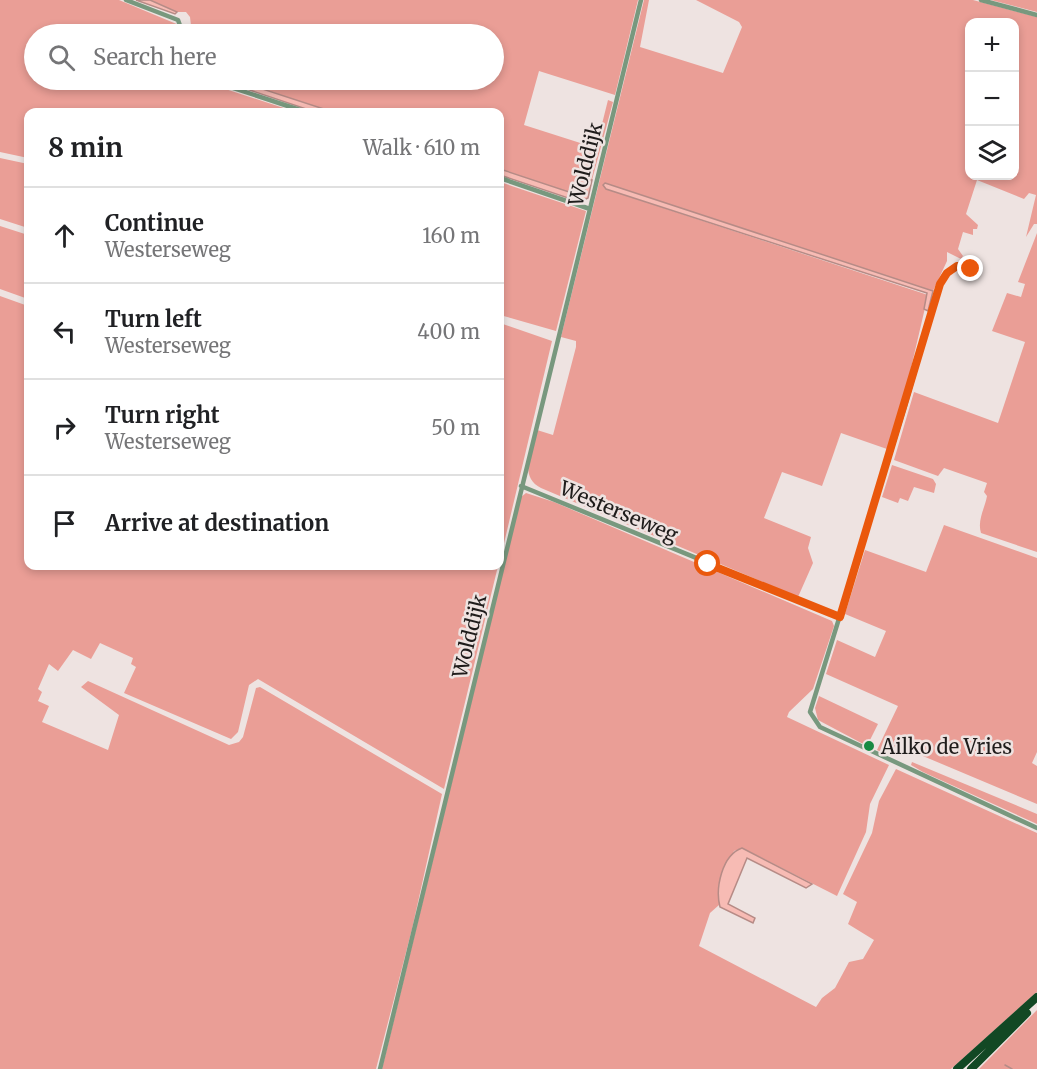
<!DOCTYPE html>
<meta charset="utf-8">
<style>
:root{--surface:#fff;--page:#f6f6f6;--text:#202124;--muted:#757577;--line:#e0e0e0}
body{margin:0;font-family:Merriweather,serif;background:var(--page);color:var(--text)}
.controls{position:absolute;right:18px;top:18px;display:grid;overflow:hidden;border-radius:12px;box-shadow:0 3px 9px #0003}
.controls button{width:54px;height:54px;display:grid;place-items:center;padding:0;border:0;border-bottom:2px solid var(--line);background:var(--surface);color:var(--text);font:30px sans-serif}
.stop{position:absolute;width:18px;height:18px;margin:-14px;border:4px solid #ea580c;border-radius:50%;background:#fff}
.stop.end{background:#ea580c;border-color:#fff;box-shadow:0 2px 6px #0008}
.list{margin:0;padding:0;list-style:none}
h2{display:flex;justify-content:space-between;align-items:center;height:78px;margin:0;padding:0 24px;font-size:26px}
h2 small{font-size:20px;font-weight:400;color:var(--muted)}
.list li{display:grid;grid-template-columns:39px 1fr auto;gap:18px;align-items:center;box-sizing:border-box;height:96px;padding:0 24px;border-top:2px solid var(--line)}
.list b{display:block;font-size:22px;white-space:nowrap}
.list p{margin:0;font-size:20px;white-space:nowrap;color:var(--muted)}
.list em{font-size:20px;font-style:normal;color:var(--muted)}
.icon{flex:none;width:33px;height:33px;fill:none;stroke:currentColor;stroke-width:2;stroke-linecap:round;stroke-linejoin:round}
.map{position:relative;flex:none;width:1037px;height:1069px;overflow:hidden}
.search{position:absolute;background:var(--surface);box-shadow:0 3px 9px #0003;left:24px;top:24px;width:480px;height:66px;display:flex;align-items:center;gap:15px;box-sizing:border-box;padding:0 21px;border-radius:33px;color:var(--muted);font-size:22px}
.panel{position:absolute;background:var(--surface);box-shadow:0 3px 9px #0003;left:24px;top:108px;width:480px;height:462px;border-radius:12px}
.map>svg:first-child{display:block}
.green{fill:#ea9e96;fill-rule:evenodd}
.water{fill:#f7bbb4;stroke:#b68b86;stroke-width:1.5}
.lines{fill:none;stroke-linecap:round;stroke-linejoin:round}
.stream{stroke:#b68b86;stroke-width:1.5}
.minor{stroke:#78987e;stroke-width:4.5}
.trunk{stroke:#124824;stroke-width:8}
.route{stroke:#ea580c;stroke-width:8}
.poi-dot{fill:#188a43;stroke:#eee3e1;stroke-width:2}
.labels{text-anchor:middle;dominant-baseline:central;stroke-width:5;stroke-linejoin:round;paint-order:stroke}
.street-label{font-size:20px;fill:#1f1c1b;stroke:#eee3e1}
.poi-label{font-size:20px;fill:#1f1c1b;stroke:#eee3e1;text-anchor:start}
</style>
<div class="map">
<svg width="1037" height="1069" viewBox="0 0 1037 1069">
<rect width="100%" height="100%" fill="#eee3e1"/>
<path class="green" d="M0,0h119l60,25 1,9h-146v46h164l98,32h-268v46l-28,-6z
M150,0h488l-23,95 -76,-24 -15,54 72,23 12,-48 5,2 -21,78h-4l-4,13 -6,2 -78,-26v-57h-167l-98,-32h259v-46h-302l-2,-17 -4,-5h-9z
M644,0h5l-9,47 83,26 19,-46 -3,-5 -43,-22h277l64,17v207h-3l-8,13 10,-42 -7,-2 -5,6 -47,-19 -11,34 12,11 -1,4h-4v6l-10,-3 -5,17 5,7 -2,3 -14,-7v9l-14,30 -328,-108 1,6 322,106 -24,103 -17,51 -46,-16 -19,53 -40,-14 -18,46 47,19 -3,11 5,15 -15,34 -257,-109c-23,-11 -9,-38 -4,-58l16,5 23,-88v-6l-15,-4zM970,22h44v154h-44z
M991,0h46v12z
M0,158l28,6v64l-28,-9z
M500,182l86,29 -30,120 -56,-16z
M0,226l28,9v64l-28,-10z
M1037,233v319l-56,-19c-4,-13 4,-25 6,-37l-3,-4 3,-9 -43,-15 -6,8 -44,-16 20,-68 84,31 27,-81 -33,-11 15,-38 14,4 4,-13 -7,-2z
M0,296l28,10v260h470l-54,223 -186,-110 -9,6 -11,47 -7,7 -107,-46 12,-26 -5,-3 2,-6 -33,-15 -9,16 -18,-9 -15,21 -9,-7 -11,25 4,3 -4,9 11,5 -7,16 66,28 11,-35 -38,-28 7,-6 141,64 10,-3 4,-5 13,-49 4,-1 182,107 -30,135 -36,140h-376z
M500,323l52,18 -52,219z
M892,465l41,14 3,5 -2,9 -20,-6 -6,14 -8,-3 -2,5 -16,-6z
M526,493l28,9 278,119 2,5 -21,63 -24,23 -2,5 102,48 -19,39 -4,28 -29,64 -95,-48 -8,3 -14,30 -1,24 -9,8 -11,33 117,61 6,-9 13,-10 14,-26 14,-3 11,-19 -26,-16 9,-22 -14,-8 29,-61 7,-32 17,-32 141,64v159l-86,77h-569l139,-572z
M944,525l93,33v194l-5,11 5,3v38l-126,-53 -26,3 -8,-4 21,-44 -72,-32 11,-34 38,17 11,-26 -41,-17 20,-64 61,22z
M819,696l59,28 -11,22 -49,-26 -3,-12z
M912,762l125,52v10l-114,-52 -12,-7z
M1037,1010v59h-58z"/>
<path class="water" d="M136,0h14l27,12 -2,2z
M220,80h15l98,32h-18z
M500,169l78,26 6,-2 4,-13h4l-4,18 -8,4 -80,-27z
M605,183l328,108 -5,20 -4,-2 3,-16 -321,-104 -3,-4z
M742,848l70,36 -6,4 -59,-30 -19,46 27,14 -2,5 -33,-16c-5,-19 2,-52 22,-59z"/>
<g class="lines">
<path class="stream" d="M1005,1065l7,4"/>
<path class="minor" d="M126,0l52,20 5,14
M981,0l56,15
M209,80l97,32
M500,178l90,31
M971,269l-14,-3 -10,7 -7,11 -35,122 -95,306 10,15 217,101
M521,486l319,131
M380,1069l261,-1069"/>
<path class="trunk" d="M957,1069l80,-72
M971,1069l56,-56"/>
</g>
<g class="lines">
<path class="route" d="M708,564l132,53 100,-333 7,-11 10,-7 14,3"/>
</g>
<circle class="poi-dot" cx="869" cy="746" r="6"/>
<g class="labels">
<g class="street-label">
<text transform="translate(585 164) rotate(-76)">Wolddijk</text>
<text transform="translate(619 511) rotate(23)">Westerseweg</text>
<text transform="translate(469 636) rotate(-76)">Wolddijk</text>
</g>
<g class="poi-label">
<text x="881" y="746">Ailko de Vries</text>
</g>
</g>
</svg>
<div class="controls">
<button>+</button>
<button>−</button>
<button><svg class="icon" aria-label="layers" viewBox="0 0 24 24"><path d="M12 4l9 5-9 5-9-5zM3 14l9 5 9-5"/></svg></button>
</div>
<div class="stop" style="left:708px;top:564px"></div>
<div class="stop end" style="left:971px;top:269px"></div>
<div class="search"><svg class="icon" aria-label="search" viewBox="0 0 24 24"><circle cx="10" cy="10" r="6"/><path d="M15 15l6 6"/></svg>Search here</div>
<section class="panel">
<h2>8 min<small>Walk · 610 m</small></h2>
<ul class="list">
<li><svg class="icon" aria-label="ahead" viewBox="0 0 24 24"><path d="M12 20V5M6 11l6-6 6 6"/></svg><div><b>Continue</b><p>Westerseweg</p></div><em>160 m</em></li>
<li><svg class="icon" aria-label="left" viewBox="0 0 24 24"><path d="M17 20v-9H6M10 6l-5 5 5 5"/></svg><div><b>Turn left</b><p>Westerseweg</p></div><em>400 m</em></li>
<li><svg class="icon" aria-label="right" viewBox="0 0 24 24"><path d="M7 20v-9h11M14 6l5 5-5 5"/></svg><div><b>Turn right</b><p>Westerseweg</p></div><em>50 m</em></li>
<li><svg class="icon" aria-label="arrive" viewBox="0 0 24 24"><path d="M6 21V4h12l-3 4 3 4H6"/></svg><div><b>Arrive at destination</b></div></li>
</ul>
</section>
</div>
